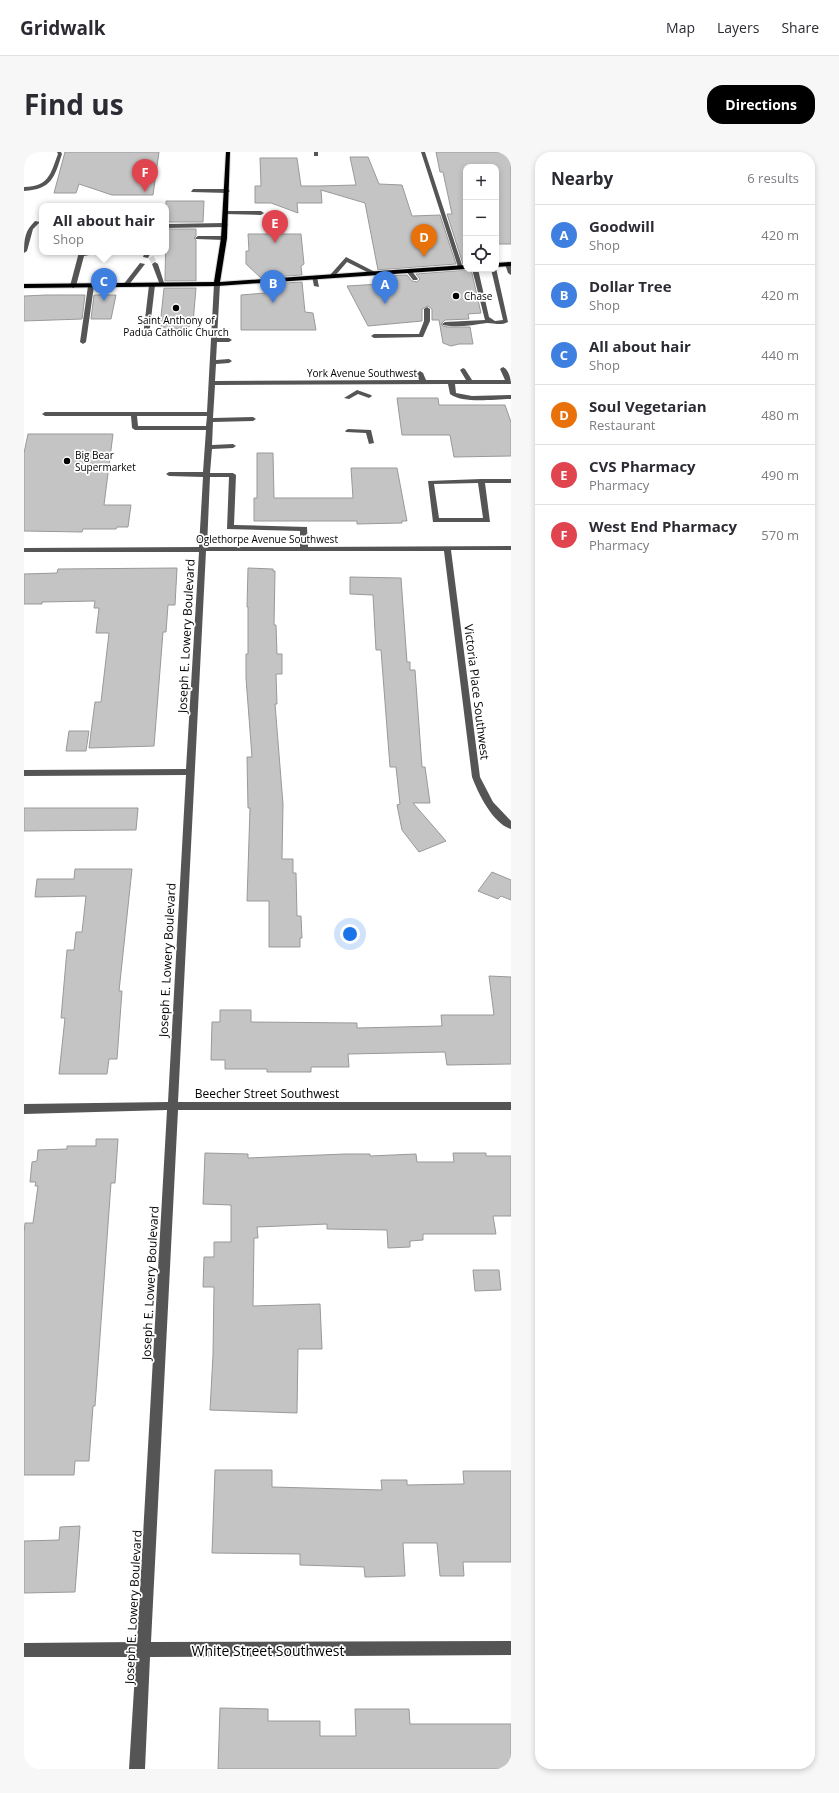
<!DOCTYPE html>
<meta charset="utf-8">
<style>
:root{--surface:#fff;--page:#f7f7f7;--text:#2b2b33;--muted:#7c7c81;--line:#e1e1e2;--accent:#000}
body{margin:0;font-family:"Open Sans",sans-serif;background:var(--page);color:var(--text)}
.controls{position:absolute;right:12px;top:12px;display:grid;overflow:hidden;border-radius:8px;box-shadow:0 2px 6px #0003}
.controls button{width:36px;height:36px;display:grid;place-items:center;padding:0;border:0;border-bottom:1px solid var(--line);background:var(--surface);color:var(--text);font:20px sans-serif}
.you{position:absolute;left:326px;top:782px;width:14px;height:14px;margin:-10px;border:3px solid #fff;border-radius:50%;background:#1a73e8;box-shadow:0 0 0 6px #1a73e833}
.badge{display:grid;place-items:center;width:26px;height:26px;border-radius:50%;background:var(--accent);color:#fff;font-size:13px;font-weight:700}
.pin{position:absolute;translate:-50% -33px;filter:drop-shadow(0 1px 2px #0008)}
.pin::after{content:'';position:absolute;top:21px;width:14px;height:12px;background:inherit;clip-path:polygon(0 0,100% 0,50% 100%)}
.popup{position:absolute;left:15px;top:51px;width:130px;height:52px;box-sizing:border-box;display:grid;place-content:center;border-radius:8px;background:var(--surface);filter:drop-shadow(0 1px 3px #0005);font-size:13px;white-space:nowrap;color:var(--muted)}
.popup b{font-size:15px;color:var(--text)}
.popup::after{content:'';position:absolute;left:50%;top:100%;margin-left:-8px;border:8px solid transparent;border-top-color:var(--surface)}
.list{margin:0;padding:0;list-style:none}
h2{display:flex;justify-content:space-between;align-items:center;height:52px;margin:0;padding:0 16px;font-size:17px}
h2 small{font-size:13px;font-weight:400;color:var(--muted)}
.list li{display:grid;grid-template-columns:26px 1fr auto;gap:12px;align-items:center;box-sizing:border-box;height:60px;padding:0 16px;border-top:1px solid var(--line)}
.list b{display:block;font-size:15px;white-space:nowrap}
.list p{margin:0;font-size:13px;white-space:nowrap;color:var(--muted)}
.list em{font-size:13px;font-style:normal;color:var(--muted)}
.icon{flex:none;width:22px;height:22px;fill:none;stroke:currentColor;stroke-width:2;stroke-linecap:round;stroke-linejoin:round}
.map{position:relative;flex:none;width:487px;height:1617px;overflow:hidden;border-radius:16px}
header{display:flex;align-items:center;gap:24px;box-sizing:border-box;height:56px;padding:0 20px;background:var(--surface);border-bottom:1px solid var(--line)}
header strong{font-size:19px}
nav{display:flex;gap:22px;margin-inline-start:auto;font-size:14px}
.intro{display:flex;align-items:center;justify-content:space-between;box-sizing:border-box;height:96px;padding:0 24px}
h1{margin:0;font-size:28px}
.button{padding:10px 18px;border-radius:16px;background:var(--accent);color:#fff;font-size:14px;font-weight:700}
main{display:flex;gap:24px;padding:0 24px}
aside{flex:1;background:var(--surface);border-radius:16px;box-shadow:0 2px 6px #0003}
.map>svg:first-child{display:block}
.building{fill:#c4c4c4;stroke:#999}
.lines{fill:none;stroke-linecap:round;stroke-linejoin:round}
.minor-tunnel{stroke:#d9d9d9;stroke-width:5.5;stroke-dasharray:5.5 3;stroke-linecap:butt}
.major-casing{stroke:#dbdbdb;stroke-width:2}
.minor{fill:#555;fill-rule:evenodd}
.major{fill:#000;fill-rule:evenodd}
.poi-dot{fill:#000;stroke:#fff;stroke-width:1.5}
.labels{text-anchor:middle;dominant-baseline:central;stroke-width:3.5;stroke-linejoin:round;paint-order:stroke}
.far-poi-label{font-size:10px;fill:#000;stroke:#fff;text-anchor:start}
.far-street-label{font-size:10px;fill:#000;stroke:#fff}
.street-label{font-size:12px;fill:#000;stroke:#fff}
.near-street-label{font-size:14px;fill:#000;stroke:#fff}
</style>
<header>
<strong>Gridwalk</strong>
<nav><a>Map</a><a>Layers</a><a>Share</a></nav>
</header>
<div class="intro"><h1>Find us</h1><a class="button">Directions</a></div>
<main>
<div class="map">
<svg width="487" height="1617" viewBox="0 0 487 1617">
<rect width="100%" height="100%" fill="#fff"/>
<path class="building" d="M41,0h94l-6,43h-41l-33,-11 -3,9h-22z
M412,0h75v92h-15v-77h-30v97h-3l-16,-50h5l-9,-42h-3z
M326,5h18l11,27 23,1 10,31 28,-1 16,49 -78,6 -13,-67 -44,-13 1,13h-25l1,10 -27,-10h-16v-17h6l-1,-28h37l4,28h18l37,-1z
M142,49h38l-1,21h-37z
M142,77h30v7l-2,2 2,2v41h-31z
M224,82h53l3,30 -3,2 1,9 -41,3 -15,-14v-13h3z
M444,117h3l10,44 -13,1 1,5 -24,1 -4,4 2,2 5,1h22l3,17h-14l-8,2 -8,-3 -4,-23h-7v-11l-4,-3 -6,3v12l-54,5 -21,-40 34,-2 -2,-8 28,-1 5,6 5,1 3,-3 -4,-5 50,-4z
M278,130l3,30 8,1 3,17h-75v-35l36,-3 -9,-8z
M140,136h32l-3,35h-3l-1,4h-6l-1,2h-18v-3h-4z
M22,143h39l-3,24 -58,2v-25z
M70,143h22l-5,24h-20z
M373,246h41l1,7h66l6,17v34l-57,1 -4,-22h-48z
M4,282h85l-9,71h27l-3,22h-11l-1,2h-33l-1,3 -58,-1v-78z
M233,301h16l1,45h79l-2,-30h46l10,53h-5v2l-45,1v-3h-103v-23h3z
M153,416l-2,37h-7l-2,27h-3l-9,114 -65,2 6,-46h6l8,-69h-13l3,-25h-5l1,-7 -53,1v2h-18v-30l33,-1 1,-4z
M224,416l25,1v2h2l-1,54h2l1,29h5v20h-6l1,30h-2l8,100 -1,55h11v14h3l1,43h4l1,22h-2v9h-31v-46h-22l3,-93h-2l-1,-51h5l-6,-79v-24h2v-47h-1z
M326,425l51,1 6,84h3v8h5l7,97h3l5,36h-17l33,38 -27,11 -17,-22 -5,-25 3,-1 -4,-37h-6l-9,-117h-5l-3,-55 -23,-1z
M45,579h20l-3,20h-20z
M0,656h114l-2,22 -112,1z
M51,717h57l-13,122h3l-5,68h-8l-2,15h-48l6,-56h-4l6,-68h7l2,-18h6l4,-36 -51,1 2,-18h37z
M468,720l19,8v20l-10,-4 -3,3 -20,-8z
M465,824l22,1v87l-64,1 -2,-13 -97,2 1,13h-38v5h-44v-3h-42v-9h-14l1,-38h8v-12h31v12l106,1v5l85,-2 -1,-11h53z
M72,987h22l-3,44h-4l-16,223h-2l-4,55h-14l-1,14h-50v-242l1,-10h8l5,-37h-3l1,-4h-6l2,-20 5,-1 1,-11 29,-1v-3h29z
M181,1001l43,1v4l97,-4h25v2l46,-2 1,8h37l-1,-9h33v3h25v60h-18l3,18h-73v6l-13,1v6l-22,1 -1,-18 -60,-1v-5l-70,3 1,11h-4l-1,68 67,-2 2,45h-24l-1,64 -87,-3 3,-55 1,-68h-11l1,-30h10v-15h17v-37l-28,-1z
M449,1118h26l2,20 -26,1z
M191,1318h57v17l110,3 -1,-10h26v5l57,-1 -1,-13h48v91h-48l1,14h-24l-3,-33h-34l2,33 -40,1 -1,-10 -64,-2v-11l-88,-1z
M56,1374l-5,66 -51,1v-52l35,-1 1,-13z
M196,1556l48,1v12h52v15h36l-1,-27h54l1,15h101v45h-293z"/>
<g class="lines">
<path class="minor-tunnel" d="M127,105l4,7"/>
<defs>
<path id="major" d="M202,0h4l-3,86 -7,44 246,-17v4l-249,17 -193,2v-4l190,-2 7,-44z
M487,110v4l-15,1v-4z"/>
</defs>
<use href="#major" class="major-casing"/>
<path class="minor" d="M33,0h4l1,2c-8,24 -10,35 -38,37v-4c25,-1 26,-12 34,-33z
M290,0h4v4h-4z
M397,0h4l38,116 -5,-1z
M169,37h34l3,2 -3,2 -36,-1z
M202,59h35l3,2 -3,2 -37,-1v-2z
M11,69l5,1 -7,7 -6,22 -3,2c0,-15 1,-22 11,-32z
M142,72l59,-1 3,2 -3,2 -59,1z
M174,84h26l3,2 -3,2 -28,-1 -1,-1z
M55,100l21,1 -16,3 -8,30 -3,2 -3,-2z
M121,100h6l-3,6 -5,-1z
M322,105l29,15 1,1 -5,1 -24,-12 -13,15h-4v-2z
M131,110l3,2 7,22 -5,-1 -8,-21z
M484,110l3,3v10l-3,-2 -3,-9z
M116,111l5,1 -17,22h-4l-1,-1z
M472,116l12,54c-8,4 -13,1 -21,1 -14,2 -30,5 -44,2l-1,-1 3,-2 40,-2 -13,-51h6l11,48 6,4 8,-1 -12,-51z
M383,118h4l7,9 -1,1h-4l-7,-9z
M288,124l5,1 2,10 -5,-1z
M193,130l3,2 -3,54h12l3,2 -3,2h-12l-1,18 13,-1 3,2 -3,2 -13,1 -1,17 204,-1 -2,-7 3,-2 3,2 3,7h40l-6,-10 3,-2 2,1 7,11h33l-5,-11 3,-2c5,2 8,11 8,17h-56l1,9 16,3 39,-1v4c-17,0 -48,5 -61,-5l-2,-10 -233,1 -2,33 40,-1 3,2 -3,2 -40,1 -1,23 21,-1 3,2 -3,2 -21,1 -2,24h23l3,2 -2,50 73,2 1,20 203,-1v4h-60l29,227 13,25 18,19v8c-18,-5 -33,-36 -39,-52l-28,-226h-238l-28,551h333v8h-333l-27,532 360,-1v14l-361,2 -5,112h-16l7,-112h-112v-14l113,-1 30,-532 -143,4v-10l144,-2 18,-327 -162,1v-6l162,-1 13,-217h-175v-4l175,-1 4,-70 -34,-1 -3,-2 3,-2h34l3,-42h-71l-3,-2 -1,-12h-86l-3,-2 3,-2h162l7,-128zM113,264h70l-1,10h-68zM186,325h19l-2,52 73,2v16h-93z
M128,131l3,2 -6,51 -3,2 -3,-2 6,-51z
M67,132l3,2 -8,56 -3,2 -3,-2 8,-56z
M403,155l3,2v12l-7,16 -49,1 -3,-2 3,-2h45l5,-13v-12z
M333,238l14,5 1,1 -3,2 -11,-4 -9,5 -5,-1z
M324,277l23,1 3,13 -5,1 -3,-11 -20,-1 -1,-1z
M457,327h30v4h-26l5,39h-57l-5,-41zM454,331l5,35h-44l-5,-34z"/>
<use href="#major" class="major"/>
</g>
<g class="poi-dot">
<circle cx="432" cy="144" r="4"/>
<circle cx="152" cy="156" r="4"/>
<circle cx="43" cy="309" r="4"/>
</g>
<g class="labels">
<g class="far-poi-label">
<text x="440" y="144">Chase</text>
<text x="152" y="168" text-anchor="middle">Saint Anthony of<tspan x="152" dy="12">Padua Catholic Church</tspan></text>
<text x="51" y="303">Big Bear<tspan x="51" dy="12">Supermarket</tspan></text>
</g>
<g class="far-street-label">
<text x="338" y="221">York Avenue Southwest</text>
<text x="243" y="387">Oglethorpe Avenue Southwest</text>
</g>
<g class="street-label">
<text transform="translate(162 484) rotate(-87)">Joseph E. Lowery Boulevard</text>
<text transform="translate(453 540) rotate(83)">Victoria Place Southwest</text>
<text transform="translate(143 808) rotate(-87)">Joseph E. Lowery Boulevard</text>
<text x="243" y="941">Beecher Street Southwest</text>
<text transform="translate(126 1131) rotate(-87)">Joseph E. Lowery Boulevard</text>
<text transform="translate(109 1455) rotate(-87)">Joseph E. Lowery Boulevard</text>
</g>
<g class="near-street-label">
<text x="244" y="1498">White Street Southwest</text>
</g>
</g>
</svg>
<div class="controls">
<button>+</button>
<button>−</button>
<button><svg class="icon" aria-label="locate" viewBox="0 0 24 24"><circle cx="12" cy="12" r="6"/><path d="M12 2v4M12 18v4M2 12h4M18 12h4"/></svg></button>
</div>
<div class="you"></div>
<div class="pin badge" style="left:361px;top:152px;background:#3f7fe0">A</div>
<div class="pin badge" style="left:249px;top:151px;background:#3f7fe0">B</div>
<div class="pin badge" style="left:80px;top:149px;background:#3f7fe0">C</div>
<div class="popup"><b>All about hair</b>Shop</div>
<div class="pin badge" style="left:400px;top:105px;background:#e8710a">D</div>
<div class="pin badge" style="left:251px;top:91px;background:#e0444e">E</div>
<div class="pin badge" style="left:121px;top:40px;background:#e0444e">F</div>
</div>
<aside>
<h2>Nearby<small>6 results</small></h2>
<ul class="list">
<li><span class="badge" style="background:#3f7fe0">A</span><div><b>Goodwill</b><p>Shop</p></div><em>420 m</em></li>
<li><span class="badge" style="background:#3f7fe0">B</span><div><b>Dollar Tree</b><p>Shop</p></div><em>420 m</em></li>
<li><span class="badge" style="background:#3f7fe0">C</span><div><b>All about hair</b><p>Shop</p></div><em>440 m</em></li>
<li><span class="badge" style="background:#e8710a">D</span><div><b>Soul Vegetarian</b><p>Restaurant</p></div><em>480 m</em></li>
<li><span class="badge" style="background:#e0444e">E</span><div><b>CVS Pharmacy</b><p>Pharmacy</p></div><em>490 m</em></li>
<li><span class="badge" style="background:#e0444e">F</span><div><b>West End Pharmacy</b><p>Pharmacy</p></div><em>570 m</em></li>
</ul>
</aside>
</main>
